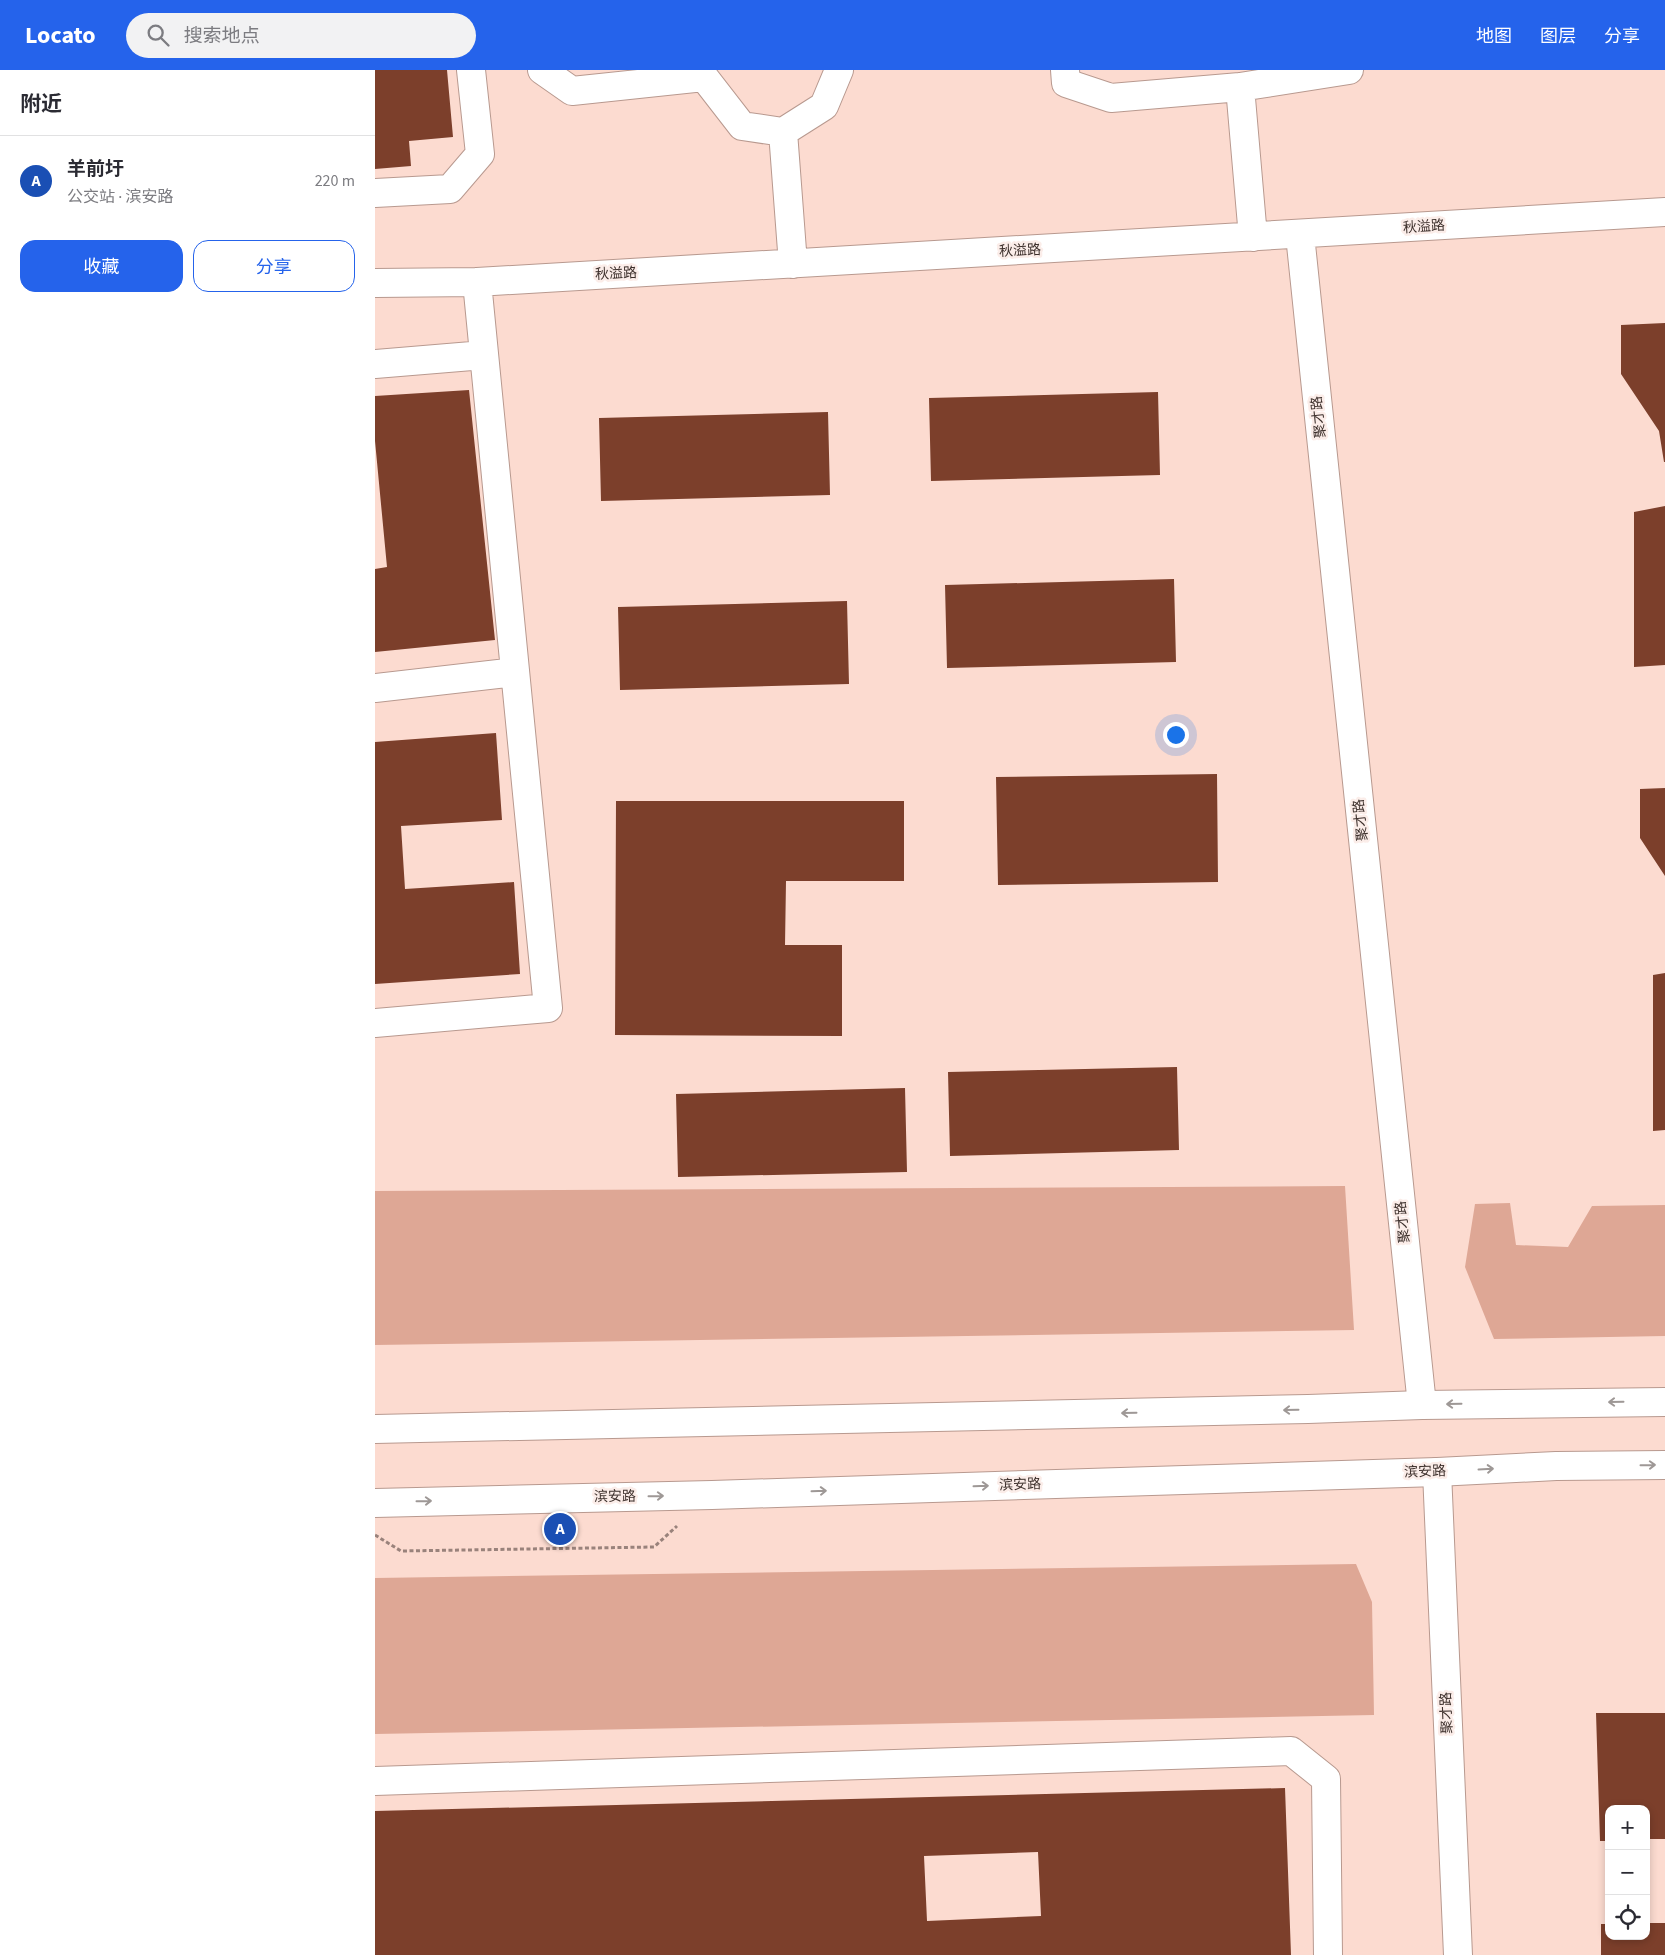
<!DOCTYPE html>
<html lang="zh">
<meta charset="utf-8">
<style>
:root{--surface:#fff;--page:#f2f2f3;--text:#2b2b33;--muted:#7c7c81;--line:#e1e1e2;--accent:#2563eb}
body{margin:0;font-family:"Source Sans 3","Noto Sans SC",sans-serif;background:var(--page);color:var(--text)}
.controls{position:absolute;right:15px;bottom:15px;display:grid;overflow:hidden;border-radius:10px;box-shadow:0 2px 8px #0003}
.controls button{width:45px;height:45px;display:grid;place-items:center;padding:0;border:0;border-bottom:1px solid var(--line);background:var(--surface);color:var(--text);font:25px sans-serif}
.you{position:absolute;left:800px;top:664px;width:18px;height:18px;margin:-12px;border:4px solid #fff;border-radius:50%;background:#1a73e8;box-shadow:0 0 0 8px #1a73e833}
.badge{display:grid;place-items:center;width:32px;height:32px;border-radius:50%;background:var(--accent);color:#fff;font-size:16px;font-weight:700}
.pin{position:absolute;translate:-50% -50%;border:2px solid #fff;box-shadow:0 1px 5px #0006}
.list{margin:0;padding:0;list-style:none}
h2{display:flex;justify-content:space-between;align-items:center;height:65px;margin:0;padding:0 20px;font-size:21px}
h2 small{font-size:16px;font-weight:400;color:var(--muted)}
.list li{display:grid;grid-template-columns:32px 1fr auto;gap:15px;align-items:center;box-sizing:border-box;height:90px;padding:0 20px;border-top:1px solid var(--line)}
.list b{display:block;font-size:19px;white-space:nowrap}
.list p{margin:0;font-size:16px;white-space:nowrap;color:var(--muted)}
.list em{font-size:16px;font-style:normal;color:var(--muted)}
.actions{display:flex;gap:10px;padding:15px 20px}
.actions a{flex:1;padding:11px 0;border:1px solid var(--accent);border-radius:15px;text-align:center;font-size:18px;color:var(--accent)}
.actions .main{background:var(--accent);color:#fff}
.icon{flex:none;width:28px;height:28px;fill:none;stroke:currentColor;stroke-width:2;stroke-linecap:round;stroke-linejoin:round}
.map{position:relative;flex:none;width:1290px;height:1885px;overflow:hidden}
header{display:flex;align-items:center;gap:30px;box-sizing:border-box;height:70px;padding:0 25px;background:var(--accent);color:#fff}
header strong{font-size:24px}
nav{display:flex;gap:28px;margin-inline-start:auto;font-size:18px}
.search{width:350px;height:45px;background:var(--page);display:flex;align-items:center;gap:12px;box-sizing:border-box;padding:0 18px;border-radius:28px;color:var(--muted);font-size:19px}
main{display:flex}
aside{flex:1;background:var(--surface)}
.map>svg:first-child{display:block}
.green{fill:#dea795}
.building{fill:#7c3f2b;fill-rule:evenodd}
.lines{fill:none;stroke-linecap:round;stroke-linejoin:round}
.minor-casing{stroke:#b8998f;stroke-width:30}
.major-casing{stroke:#b8998f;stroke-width:30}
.path{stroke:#99827b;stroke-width:3;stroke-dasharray:4 2.5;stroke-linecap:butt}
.minor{stroke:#fff;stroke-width:28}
.major{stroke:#fff;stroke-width:28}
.oneway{stroke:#9e9896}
.labels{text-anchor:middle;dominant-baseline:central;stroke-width:5;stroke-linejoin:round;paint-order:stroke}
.street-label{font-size:14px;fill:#3d302c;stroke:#fbede9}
</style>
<header>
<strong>Locato</strong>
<div class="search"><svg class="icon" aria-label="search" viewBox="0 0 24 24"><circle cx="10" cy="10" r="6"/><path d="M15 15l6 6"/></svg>搜索地点</div>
<nav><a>地图</a><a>图层</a><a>分享</a></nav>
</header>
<main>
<aside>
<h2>附近<small></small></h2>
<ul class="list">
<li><span class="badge" style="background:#1a4fb4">A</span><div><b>羊前圩</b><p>公交站 · 滨安路</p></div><em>220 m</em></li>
</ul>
<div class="actions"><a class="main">收藏</a><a>分享</a></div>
</aside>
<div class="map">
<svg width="1290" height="1885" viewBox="0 0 1290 1885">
<rect width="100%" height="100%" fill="#fcdbd0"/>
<path class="green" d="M970,1116l9,144 -979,15v-154z
M1135,1133l6,42 52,2 24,-41 73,-1v131l-171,3 -29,-72 10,-63z
M981,1494l16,38 2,113 -999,19v-156z"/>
<path class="building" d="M0,0h72l6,67 -44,4 2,25 -36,3z
M1290,253v139h-1l-5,-31 -38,-57v-49z
M94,320l26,250 -120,12v-83l12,-2 -12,-126v-45z
M783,322l2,83 -229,6 -2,-83z
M453,342l2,83 -229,6 -2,-83z
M1290,436v159l-31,2v-155z
M799,509l2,83 -229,6 -2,-83z
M472,531l2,83 -229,6 -2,-83z
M121,663l6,87 -101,6 4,63 109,-7 6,92 -145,10v-242z
M842,704l1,108 -220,3 -2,-108z
M1290,718v88l-25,-38v-49z
M241,731h288v80h-118l-1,64h57v91l-227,-1z
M1290,903v157l-12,1v-156z
M802,997l2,83 -229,6 -2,-84z
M530,1018l2,84 -229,5 -2,-83z
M1221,1643h69v126h-19v-30h-37v32h-9z
M910,1718l6,167h-916v-144zM663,1782l3,64 -114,5 -3,-65z
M1271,1853h19v32h-64v-31h8v12h37z"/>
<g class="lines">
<defs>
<path id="minor" d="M167,0l30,21 132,-14 38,49 41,6 41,-26 15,-36
M690,0l1,13 45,15 129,-11 109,-17
M865,17l13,150
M408,62l10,132
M0,123l75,-4 30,-35 -9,-84
M925,165l122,1170
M0,213l102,-1 1188,-70
M0,294l109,-9
M0,618l140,-16
M0,953l173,-15 -71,-726
M1062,1402l21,483
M0,1711l916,-30 35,28 2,176"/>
<path id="major" d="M0,1359l933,-20 114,-4 243,-3
M0,1433l337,-8 725,-23 119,-6 109,-1"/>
</defs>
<use href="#minor" class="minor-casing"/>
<use href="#major" class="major-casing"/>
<path class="path" d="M0,1465l26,16 253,-4 23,-21"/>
<use href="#minor" class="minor"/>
<use href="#major" class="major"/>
</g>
<defs><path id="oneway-shaft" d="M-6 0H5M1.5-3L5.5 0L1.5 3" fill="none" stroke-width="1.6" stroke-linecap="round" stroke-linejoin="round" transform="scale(1.25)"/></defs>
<g class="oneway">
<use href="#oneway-shaft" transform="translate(1241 1332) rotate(179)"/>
<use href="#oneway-shaft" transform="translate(1079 1334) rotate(179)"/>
<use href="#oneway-shaft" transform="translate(916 1340) rotate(179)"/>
<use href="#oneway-shaft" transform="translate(754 1343) rotate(179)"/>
<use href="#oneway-shaft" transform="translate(1273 1395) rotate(-1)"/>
<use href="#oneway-shaft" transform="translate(1111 1399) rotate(-3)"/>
<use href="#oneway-shaft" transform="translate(606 1416) rotate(-2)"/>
<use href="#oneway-shaft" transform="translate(444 1421) rotate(-2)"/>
<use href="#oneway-shaft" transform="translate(281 1426) rotate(-1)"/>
<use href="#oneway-shaft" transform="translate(49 1431) rotate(-1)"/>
</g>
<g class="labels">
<g class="street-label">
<text transform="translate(1049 157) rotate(-4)">秋溢路</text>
<text transform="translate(645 181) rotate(-3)">秋溢路</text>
<text transform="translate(241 204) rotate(-3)">秋溢路</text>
<text transform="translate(944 347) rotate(-96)">聚才路</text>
<text transform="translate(986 750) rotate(-96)">聚才路</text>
<text transform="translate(1028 1152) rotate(-96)">聚才路</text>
<text transform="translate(1050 1402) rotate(-2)">滨安路</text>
<text transform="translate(645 1415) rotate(-2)">滨安路</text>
<text transform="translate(240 1427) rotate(-1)">滨安路</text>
<text transform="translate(1072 1643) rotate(-92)">聚才路</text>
</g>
</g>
</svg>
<div class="controls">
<button>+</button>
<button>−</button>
<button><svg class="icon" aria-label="locate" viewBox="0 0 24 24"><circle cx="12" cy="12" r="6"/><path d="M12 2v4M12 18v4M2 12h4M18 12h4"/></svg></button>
</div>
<div class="you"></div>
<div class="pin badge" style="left:185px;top:1459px;background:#1a4fb4">A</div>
</div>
</main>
